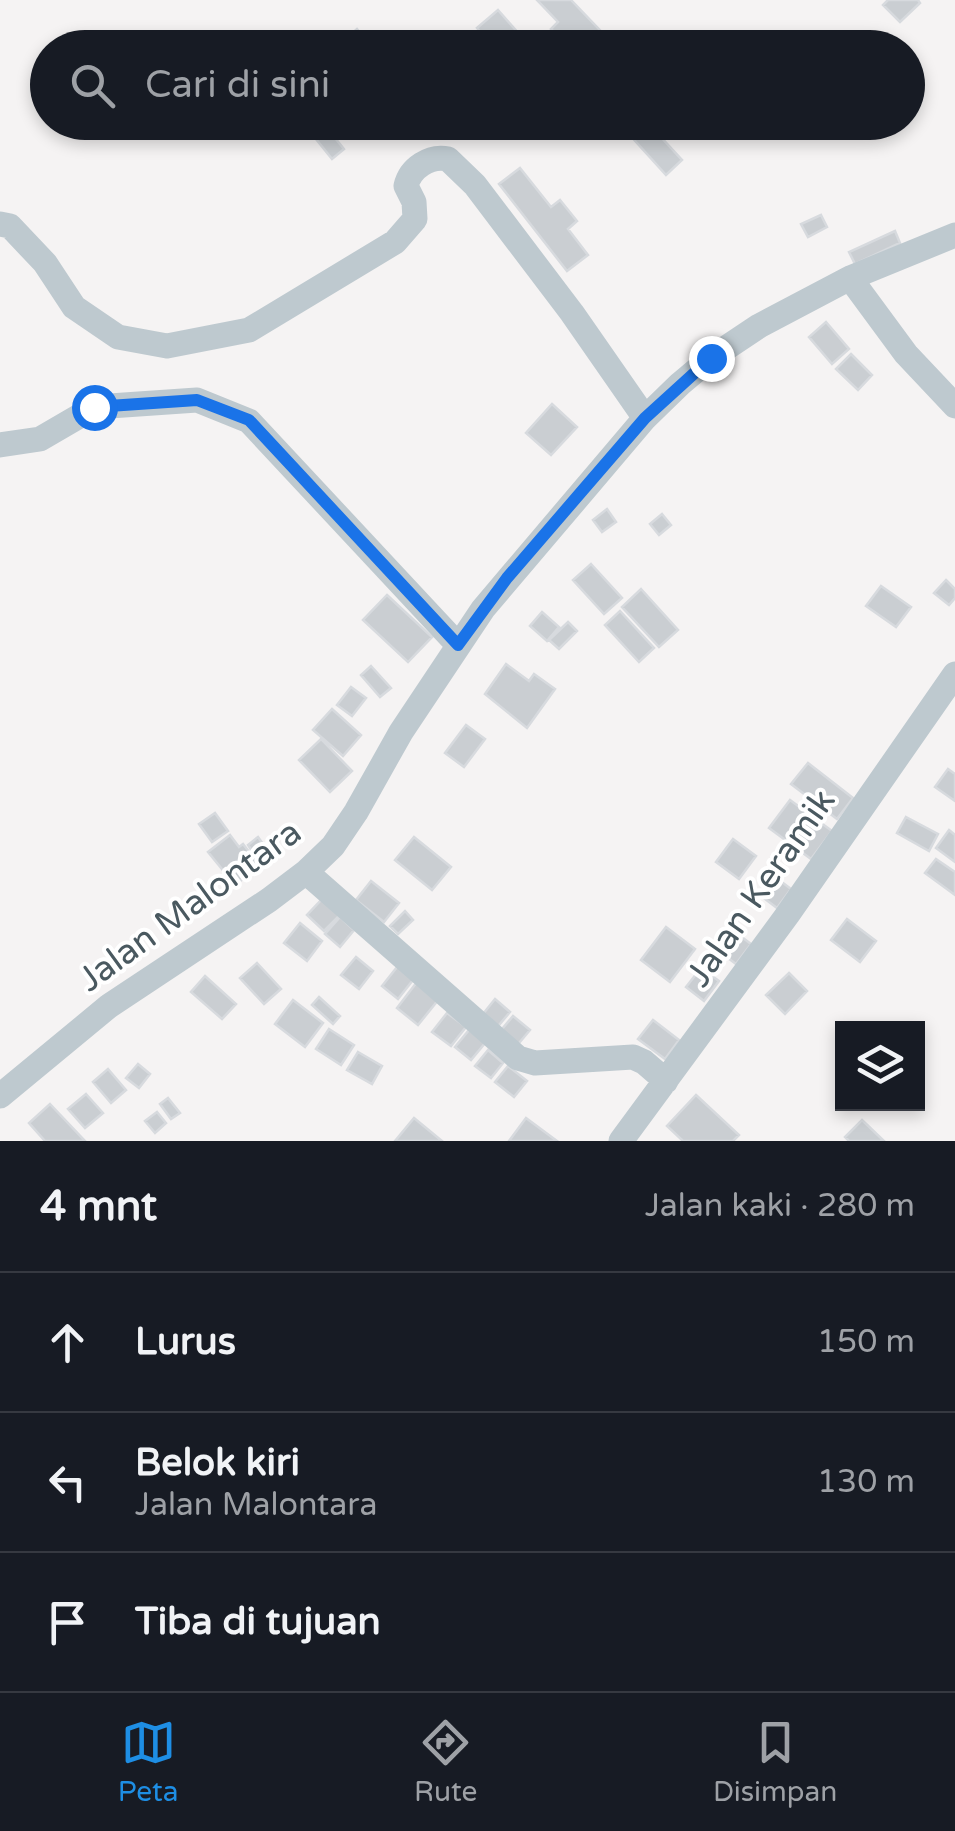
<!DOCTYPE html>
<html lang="id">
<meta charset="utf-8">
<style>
:root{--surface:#171b24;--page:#20242c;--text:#f1f3f6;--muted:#9ea1a6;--line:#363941;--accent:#1e8ee4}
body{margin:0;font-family:"Varela Round",sans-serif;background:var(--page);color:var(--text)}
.controls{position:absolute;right:30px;bottom:30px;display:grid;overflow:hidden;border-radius:0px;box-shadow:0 5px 15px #0003}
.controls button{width:90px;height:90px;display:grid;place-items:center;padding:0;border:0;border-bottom:2px solid var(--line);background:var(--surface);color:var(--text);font:50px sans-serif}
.stop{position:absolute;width:30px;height:30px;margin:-22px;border:8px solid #1a73e8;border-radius:50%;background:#fff}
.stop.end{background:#1a73e8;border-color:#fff;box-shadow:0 2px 10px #0008}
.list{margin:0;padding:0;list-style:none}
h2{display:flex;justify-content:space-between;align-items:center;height:130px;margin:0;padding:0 40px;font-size:42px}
h2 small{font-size:32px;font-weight:400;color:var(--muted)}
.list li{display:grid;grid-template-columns:65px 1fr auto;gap:30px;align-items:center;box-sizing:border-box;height:140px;padding:0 40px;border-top:2px solid var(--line)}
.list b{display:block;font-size:38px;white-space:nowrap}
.list p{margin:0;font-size:32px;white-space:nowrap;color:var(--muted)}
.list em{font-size:32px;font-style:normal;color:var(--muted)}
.icon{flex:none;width:55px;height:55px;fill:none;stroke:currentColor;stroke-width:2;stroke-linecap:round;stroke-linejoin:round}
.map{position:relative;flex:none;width:955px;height:1141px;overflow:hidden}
.search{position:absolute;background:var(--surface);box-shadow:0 5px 15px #0003;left:30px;right:30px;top:30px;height:110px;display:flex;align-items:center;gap:25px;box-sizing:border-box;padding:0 35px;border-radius:55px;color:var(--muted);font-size:38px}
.sheet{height:550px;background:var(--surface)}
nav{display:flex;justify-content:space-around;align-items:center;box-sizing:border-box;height:140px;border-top:2px solid var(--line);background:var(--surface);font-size:28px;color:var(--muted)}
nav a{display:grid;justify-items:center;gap:5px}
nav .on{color:var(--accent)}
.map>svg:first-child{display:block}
.building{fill:#caced2;stroke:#d7dade;stroke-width:2.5}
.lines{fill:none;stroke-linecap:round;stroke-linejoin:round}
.minor{stroke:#bec9cf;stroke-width:25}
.route{stroke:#1a73e8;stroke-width:12}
.labels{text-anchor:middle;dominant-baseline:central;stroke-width:8;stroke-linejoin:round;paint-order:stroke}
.street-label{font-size:35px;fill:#4a5960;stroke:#fff}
</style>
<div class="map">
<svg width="955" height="1141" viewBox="0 0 955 1141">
<rect width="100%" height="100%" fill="#f5f3f3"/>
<path class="building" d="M537,0h34l46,48h-34l-12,-12 -7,6 -13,-13 7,-7z
M888,0h30l2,3 -20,19 -17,-17z
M498,10l31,35 6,-5 7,8h-48l-17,-20z
M357,29l16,19h-30l-3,-4z
M306,122h16l22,27 -12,10 -28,-35z
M356,122h27l-12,14z
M618,122h29l35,38 -16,15z
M520,168l31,39 9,-7 17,21 -9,8 20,26 -21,16 -68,-87z
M821,215l6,12 -19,10 -7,-13z
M895,231l5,12 -45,21 -6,-12z
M826,322l23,27 -17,15 -23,-27z
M851,354l21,21 -14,15 -22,-21z
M552,404l25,23 -26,28 -25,-22z
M607,509l9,13 -14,10 -9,-12z
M662,514l9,11 -12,10 -9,-11z
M591,564l31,34 -18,16 -31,-34z
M946,580l9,9v9l-6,7 -15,-12z
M881,586l30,21 -15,20 -30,-21z
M641,589l37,41 -19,17 -37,-40z
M387,595l45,42 -24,25 -45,-42z
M620,611l34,37 -15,14 -34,-37z
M542,612l17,15 -12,14 -17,-15z
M568,622l9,9 -18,18 -10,-9z
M506,664l23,17 5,-7 21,15 -28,39 -42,-34z
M371,666l20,22 -11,9 -19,-22z
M351,687l15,11 -14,18 -15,-11z
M332,709l29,26 -18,21 -30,-26z
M466,725l19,14 -21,28 -19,-14z
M321,739l31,32 -22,21 -31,-32z
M808,763l45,35 -16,21 -46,-35z
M948,769l7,5v27l-20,-14z
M790,800l42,31 -21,28 -42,-31z
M215,813l13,18 -16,11 -13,-18z
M906,817l32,17 -9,17 -32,-18z
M949,830l6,5v27l-19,-14z
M230,835l9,12 4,-3 17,22 -25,19 -27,-33z
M258,837l15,21 -11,8 -14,-21z
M414,837l37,30 -19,23 -37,-30z
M733,839l23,17 -17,23 -23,-17z
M936,859l19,13v23l-30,-22z
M775,877l16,12 -14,19 -16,-12z
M371,881l28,22 -15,19 -28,-22z
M323,898l17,17 -16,16 -17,-16z
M405,911l8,9 -15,14 -8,-8z
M340,917l14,13 -14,17 -15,-13z
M847,919l29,22 -16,21 -29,-22z
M300,923l22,18 -15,20 -23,-18z
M666,927l29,22 -25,33 -29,-22z
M731,929l20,15 -15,20 -20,-15z
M356,957l17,14 -14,18 -18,-14z
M401,962l16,13 -19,24 -16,-13z
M257,963l24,26 -17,15 -24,-26z
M701,968l18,13 -15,20 -18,-14z
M789,973l18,18 -22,23 -19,-19z
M205,976l31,28 -14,15 -31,-27z
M417,982l22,17 -21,26 -21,-17z
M319,997l21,19 -7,8 -21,-19z
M495,999l15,13 -16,19 -15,-12z
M293,1000l30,23 -18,24 -30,-23z
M447,1013l19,14 -15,19 -19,-14z
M513,1016l17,14 -16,19 -17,-14z
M653,1020l26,20 -14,19 -27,-20z
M329,1029l25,16 -13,20 -25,-16z
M469,1030l17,12 -15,18 -16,-13z
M488,1050l15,13 -12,15 -16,-12z
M358,1052l24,14 -10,18 -25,-14z
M138,1064l12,10 -11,14 -13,-10z
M508,1066l19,15 -13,16 -19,-15z
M108,1069l18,21 -15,13 -18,-21z
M86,1094l17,19 -18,15 -17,-19z
M696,1095l43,40 -6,6h-50l-16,-15z
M168,1098l12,15 -9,6 -11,-15z
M50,1104l35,37h-40l-16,-18z
M157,1112l9,11 -11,10 -10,-12z
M414,1118l28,23h-47z
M526,1118l31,23h-48z
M862,1120l22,21h-35l-4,-4z"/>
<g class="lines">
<path class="minor" d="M0,224l10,2 35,37 29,44 44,30 49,9 82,-16 146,-88 20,-23 -1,-17 -8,-16c4,-18 24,-31 42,-27l27,26 97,128 73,105
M850,278l56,76 49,52
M0,445l40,-6 55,-32 102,-7 52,21 209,224
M306,872l212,186 17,5 98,-6 11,5 22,19
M0,1096l109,-90 160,-106 37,-28 27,-26 23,-34 45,-80 82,-123 162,-191 35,-34 31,-26 48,-32 91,-48 105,-43
M621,1141l167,-227 167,-240"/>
</g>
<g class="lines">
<path class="route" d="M94,407l103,-7 52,20 209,225 49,-67 138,-160 66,-60"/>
</g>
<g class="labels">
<g class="street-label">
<text transform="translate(761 888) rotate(-55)">Jalan Keramik</text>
<text transform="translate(190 906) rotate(-36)">Jalan Malontara</text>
</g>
</g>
</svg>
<div class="controls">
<button><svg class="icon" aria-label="layers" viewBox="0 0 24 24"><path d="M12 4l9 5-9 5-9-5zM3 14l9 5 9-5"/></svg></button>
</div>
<div class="stop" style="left:94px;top:407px"></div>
<div class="stop end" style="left:711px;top:358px"></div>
<div class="search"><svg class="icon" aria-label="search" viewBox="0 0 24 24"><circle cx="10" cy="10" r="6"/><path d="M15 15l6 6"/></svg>Cari di sini</div>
</div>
<section class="sheet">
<h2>4 mnt<small>Jalan kaki · 280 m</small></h2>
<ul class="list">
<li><svg class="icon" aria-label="ahead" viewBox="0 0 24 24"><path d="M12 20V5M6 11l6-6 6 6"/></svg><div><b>Lurus</b></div><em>150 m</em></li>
<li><svg class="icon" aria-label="left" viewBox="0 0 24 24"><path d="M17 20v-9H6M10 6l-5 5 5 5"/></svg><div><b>Belok kiri</b><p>Jalan Malontara</p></div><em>130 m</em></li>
<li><svg class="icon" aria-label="arrive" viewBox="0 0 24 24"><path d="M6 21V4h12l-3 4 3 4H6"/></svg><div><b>Tiba di tujuan</b></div></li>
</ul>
</section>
<nav>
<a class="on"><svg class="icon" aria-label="map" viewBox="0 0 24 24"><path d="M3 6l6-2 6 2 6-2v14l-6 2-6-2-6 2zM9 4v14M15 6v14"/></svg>Peta</a>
<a><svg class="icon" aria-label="directions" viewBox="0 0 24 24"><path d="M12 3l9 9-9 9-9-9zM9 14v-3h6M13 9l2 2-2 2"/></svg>Rute</a>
<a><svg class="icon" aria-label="saved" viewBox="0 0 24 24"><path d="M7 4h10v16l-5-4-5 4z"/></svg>Disimpan</a>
</nav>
